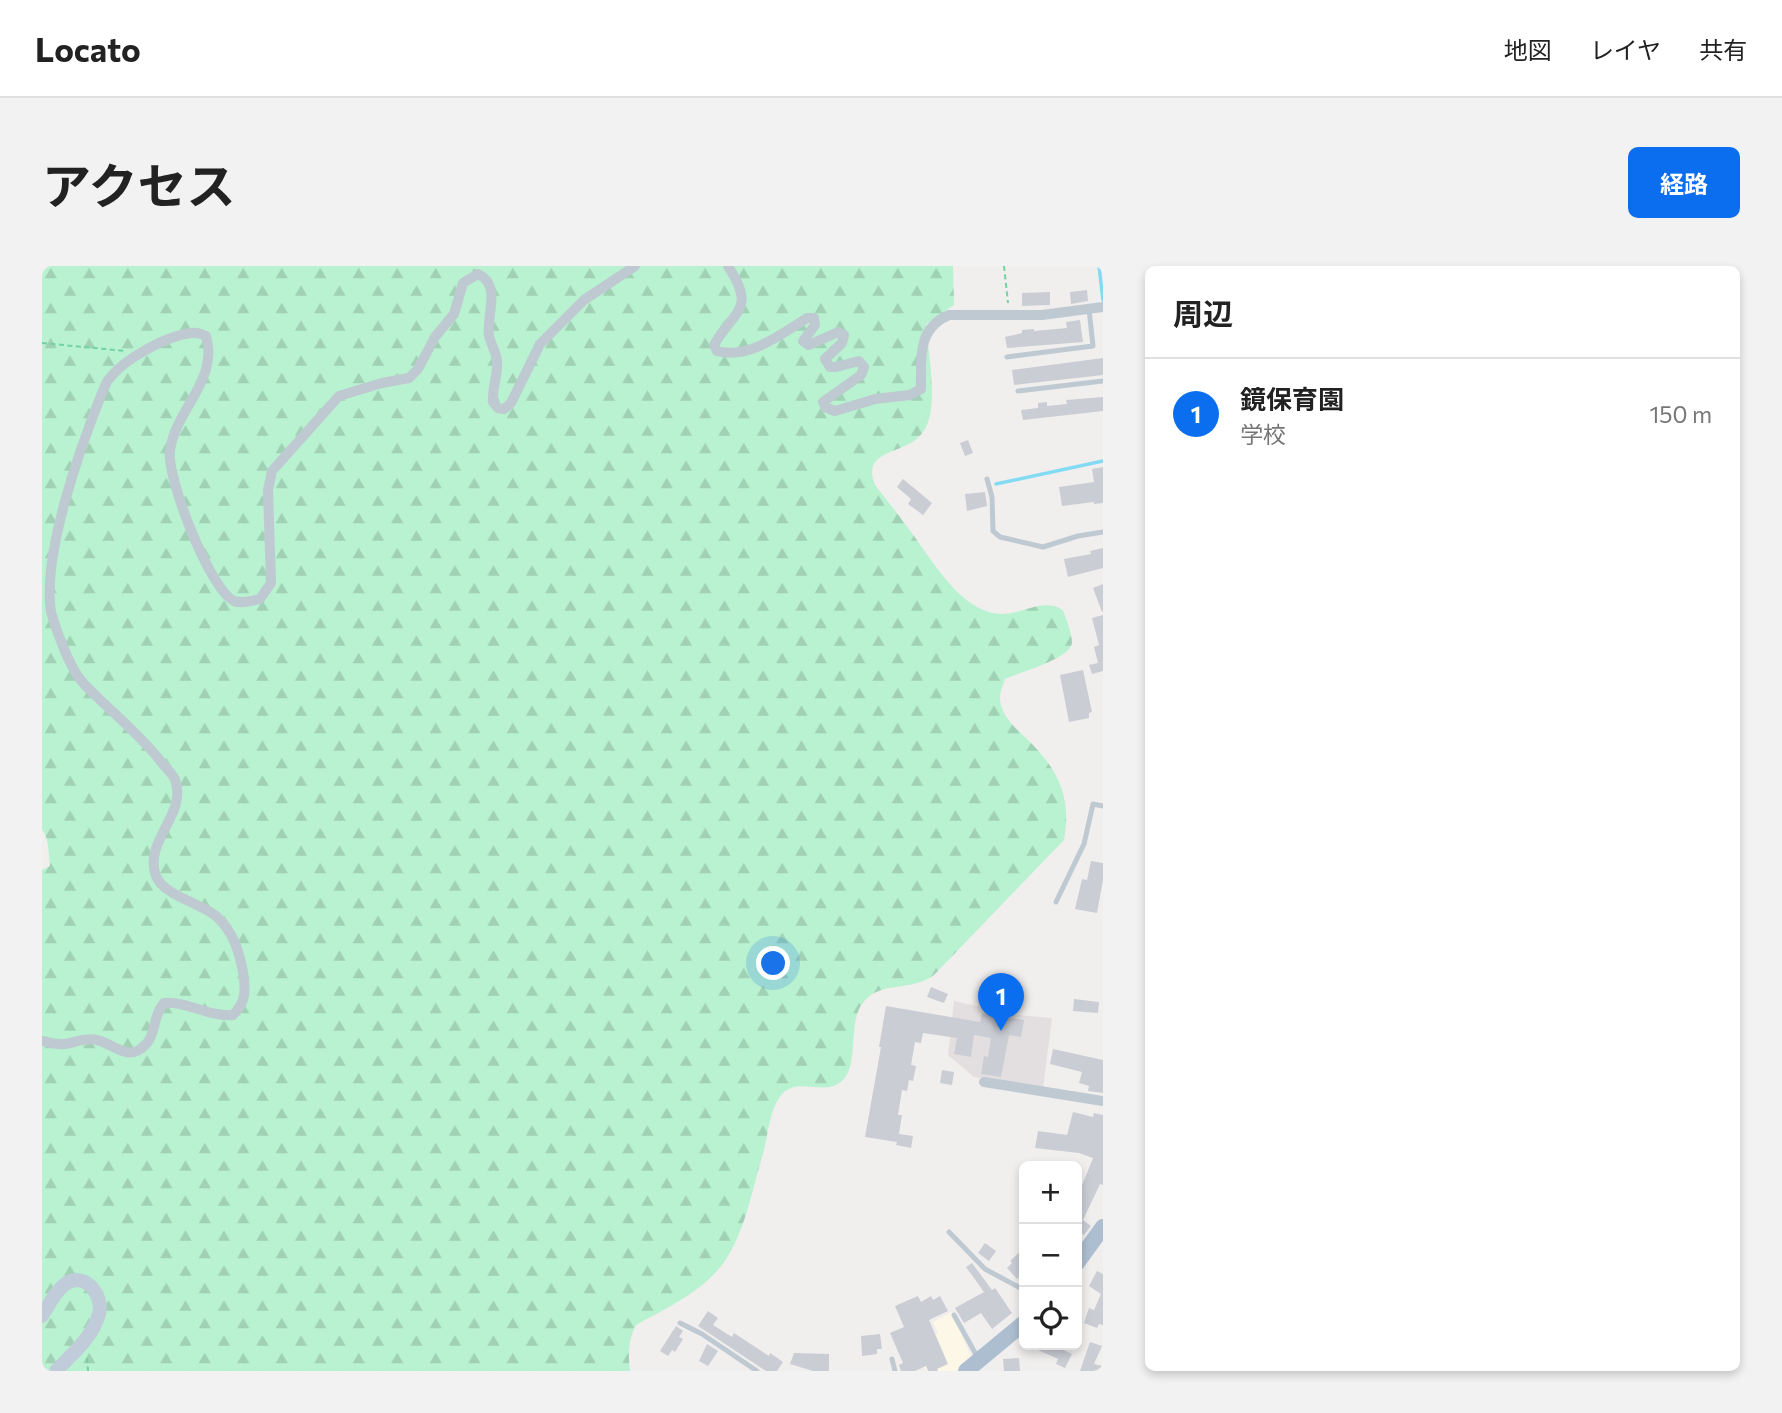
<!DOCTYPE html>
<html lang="ja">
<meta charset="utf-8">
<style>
:root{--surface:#fff;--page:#f2f2f2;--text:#222;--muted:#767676;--line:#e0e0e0;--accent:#0b6eef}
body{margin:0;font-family:Commissioner,"Noto Sans JP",sans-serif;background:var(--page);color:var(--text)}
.controls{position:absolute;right:21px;bottom:21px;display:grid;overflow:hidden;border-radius:10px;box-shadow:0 4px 10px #0003}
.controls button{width:63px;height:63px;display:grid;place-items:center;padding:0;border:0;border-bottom:2px solid var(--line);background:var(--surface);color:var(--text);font:35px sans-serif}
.you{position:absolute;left:732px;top:698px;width:24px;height:24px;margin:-18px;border:5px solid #fff;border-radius:50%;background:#1a73e8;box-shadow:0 0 0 10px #1a73e833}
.badge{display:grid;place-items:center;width:46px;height:46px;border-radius:50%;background:var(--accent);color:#fff;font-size:23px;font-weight:700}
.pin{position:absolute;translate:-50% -58px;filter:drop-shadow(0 2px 4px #0008)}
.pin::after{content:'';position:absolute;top:37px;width:24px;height:21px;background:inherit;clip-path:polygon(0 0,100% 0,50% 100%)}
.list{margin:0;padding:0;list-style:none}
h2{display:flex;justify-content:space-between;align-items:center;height:91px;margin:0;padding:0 28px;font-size:30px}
h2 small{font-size:23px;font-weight:400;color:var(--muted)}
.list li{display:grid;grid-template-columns:46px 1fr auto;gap:21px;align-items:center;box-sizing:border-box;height:112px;padding:0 28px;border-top:2px solid var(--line)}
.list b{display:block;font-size:26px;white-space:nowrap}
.list p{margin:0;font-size:23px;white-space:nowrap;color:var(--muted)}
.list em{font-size:23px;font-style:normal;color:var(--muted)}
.icon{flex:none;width:38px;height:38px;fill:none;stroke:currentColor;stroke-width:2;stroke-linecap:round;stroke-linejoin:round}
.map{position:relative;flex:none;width:1061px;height:1105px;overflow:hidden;border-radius:10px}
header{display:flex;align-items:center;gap:42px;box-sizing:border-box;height:98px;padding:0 35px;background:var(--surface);border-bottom:2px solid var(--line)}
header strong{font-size:33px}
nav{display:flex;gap:38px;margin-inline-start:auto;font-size:24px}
.intro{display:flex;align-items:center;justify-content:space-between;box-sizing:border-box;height:168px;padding:0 42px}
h1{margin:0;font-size:49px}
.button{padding:18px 32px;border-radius:10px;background:var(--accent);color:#fff;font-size:24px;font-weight:700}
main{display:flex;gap:42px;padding:0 42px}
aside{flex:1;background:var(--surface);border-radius:10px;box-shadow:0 4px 10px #0003}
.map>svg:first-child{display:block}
.commercial{fill:#fdf7e7}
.education{fill:#e3dfe0}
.forest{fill:url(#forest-firs)}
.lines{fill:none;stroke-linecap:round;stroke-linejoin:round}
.stream{stroke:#83dbf3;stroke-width:3.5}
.building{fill:#cacdd4}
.path{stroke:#6fd3a2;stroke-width:2;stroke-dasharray:5 3.5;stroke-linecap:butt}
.lane{stroke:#bec9d2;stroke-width:5}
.street{stroke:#bec9d2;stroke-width:10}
.secondary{stroke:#c0ccd9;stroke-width:14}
.primary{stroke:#acbed0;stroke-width:16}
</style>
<header>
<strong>Locato</strong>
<nav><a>地図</a><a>レイヤ</a><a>共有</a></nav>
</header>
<div class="intro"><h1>アクセス</h1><a class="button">経路</a></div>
<main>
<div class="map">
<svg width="1061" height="1105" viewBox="0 0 1061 1105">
<defs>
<pattern id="forest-firs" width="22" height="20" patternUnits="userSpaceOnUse" patternTransform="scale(1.75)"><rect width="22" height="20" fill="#b9f2d0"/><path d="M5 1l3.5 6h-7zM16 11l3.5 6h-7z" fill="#a0d1b5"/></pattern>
</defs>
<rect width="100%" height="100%" fill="#f1eeee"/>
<path class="commercial" d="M910,1046l20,47 -15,12h-31l-12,-27 24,-11 -5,-11z"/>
<path class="education" d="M912,735l63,14 35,3 -9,70 -69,-11 -26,-22z"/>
<path class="forest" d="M0,0h911l1,39 -28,19c2,29 14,85 -3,108 -16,24 -63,15 -48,53 12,16 25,31 36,47 21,28 50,80 89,82 22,1 42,-17 63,-4 3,9 9,23 9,33 -2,16 -52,29 -67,36 -3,9 -7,17 -4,26 3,13 16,25 26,34 31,30 45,58 37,101l-130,135c-24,18 -54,4 -72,29 -15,20 -1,67 -24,80 -19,11 -43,-9 -59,14 -10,15 -11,38 -16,56 -12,38 -19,88 -47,118 -21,23 -53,38 -80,53 -8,15 -8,30 -6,46h-588v-501l8,-4c-2,-14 0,-24 -8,-37z"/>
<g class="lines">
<path class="stream" d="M1057,0l4,34
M954,218l107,-23"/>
</g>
<path class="building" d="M1045,24l1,11 -17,3 -1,-12z
M1008,26v13l-28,1v-13z
M1038,54l3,22 -76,6 -2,-11 17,-4v-3l12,-1v2l33,-3 -1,-6z
M1061,92v17l-89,10 -2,-15z
M1061,131v14l-80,9 -2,-10 17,-2v-5l9,-1v4l20,-2 -1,-4z
M926,174l5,13 -8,3 -5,-13z
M1061,201v36l-9,1v-2l-32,4 -3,-19 35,-5 -2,-13z
M861,213l29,24 -9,12 -15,-11 3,-5 -14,-12z
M943,226l2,14 -20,5 -2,-17z
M1061,282v20l-35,9 -4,-18 27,-5 -1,-3z
M1061,318v28h-1l-9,-24z
M1061,349v56l-11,3 -3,-9 9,-2 -4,-16 5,-2 -7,-27z
M1041,404l9,42 -3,1v5l-20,4 -9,-47z
M1049,595l12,2v17l-6,33 -22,-4 7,-30 5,1z
M889,721l17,7 -4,9 -17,-6z
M1032,733l25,3 -1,11 -25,-2z
M844,740l94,16 2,-9 42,7 -3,17 -12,-2 -8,42 -20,-3 3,-18 4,1 3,-19 -17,-3 -3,22 -17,-3 3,-16 -34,-5 -2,10 -6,-1 -4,23 5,1 -3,15 -4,-1 -2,11 -5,-1 -4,25h4l-3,19 14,2 -2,12 -15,-3 1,-3 -32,-5 16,-90h-2z
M1011,783l50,11v33l-15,-2 1,-5 -10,-3 3,-11 -32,-8z
M900,804l12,2 -2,13 -12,-2z
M1031,846l20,5 1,-4 9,2v70l-3,-1 -17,36 8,6 -7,9 -6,-4 -1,3v-36l16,-40 -14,-5 -44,-5 3,-17 29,4z
M943,977l11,8 -7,10 -11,-8z
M982,982v25l-7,6 -10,-11 5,-5 -2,-2z
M930,997l20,27 3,-2 17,25 -20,16 -11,-16 -17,10 -9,-15 29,-16 -18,-25z
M1055,1005l6,3v51l-4,-1 -2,4 -13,-5 5,-15 5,2 7,-16 -12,-8z
M876,1030l3,6 10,-6 2,4 7,-4 8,15 -19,9 19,44 -11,5 1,2h-10l-2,-5 -11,5h-14l-2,-6 4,-2 -13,-30 14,-6 -9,-21z
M666,1045l10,7 -5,7 19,12 2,-4 35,23 1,-3 13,9 -6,9h-11l-68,-45z
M634,1060l7,5 -4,6 4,2 -8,13 -3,-2 -4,6 -8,-5z
M838,1068l2,15h-5v5l-15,2 -1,-20z
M1048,1076l12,4 -8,18 9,2v5h-23z
M665,1078l11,7 -10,15 -9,-5z
M985,1079h25l20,9 -7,14 -9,-4 2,-5z
M752,1087l35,1v17h-16l-23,-7z
M977,1092l1,13h-16l-1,-12z"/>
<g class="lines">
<path class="path" d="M962,0l4,37
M0,77l84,8
M45,1092l1,13"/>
<path class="lane" d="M965,91l86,-11 -4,-37
M976,125l85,-10
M945,213l5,18 1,34 7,6 43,10 35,-11 25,-4
M1014,636l28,-58 9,-40 10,2
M907,966l36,37 39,21
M912,1049l24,43
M638,1057l22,11 55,37
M850,1093l3,12"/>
<path class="street" d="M686,0c29,45 6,43 -14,79l3,6c32,9 64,-17 90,-33h7l1,7 -12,16 6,4 29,-13 6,3 -2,8 -17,16 5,8h6l23,-6 5,6 -3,8 -38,27 2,5 10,4 40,-12 35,-4 11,-6c0,-30 -4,-61 28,-74h93l61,-8
M0,775c7,1 15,4 22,3 11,-1 21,-7 33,-4 18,4 32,24 50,3 9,-10 6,-28 17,-40 24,-2 44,14 69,12 13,-13 13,-24 10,-43 -4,-21 -10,-41 -27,-56 -16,-13 -53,-21 -60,-40 -13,-35 32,-62 19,-96 -2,-6 -9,-12 -13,-17 -23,-30 -52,-52 -78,-79 -14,-15 -27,-51 -33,-72 -9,-57 29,-164 51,-219 2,-4 4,-11 7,-14 15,-20 57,-43 82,-46 5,-1 11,1 15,3 13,44 -30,73 -36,114 -4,27 40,140 64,151 8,3 17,0 26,-2l11,-16 -3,-93 4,-19 67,-75 43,-13 27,-5 9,-9 17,-32 19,-23 9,-31 15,-9c24,11 8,41 11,62 2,9 8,17 8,26 1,13 -5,26 -4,40l5,6 6,1 7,-6 29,-59 44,-44 51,-34
M942,816l119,19"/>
<path class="secondary" d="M0,1050c6,-10 13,-24 22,-31 20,-16 40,10 35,29 -6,23 -28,41 -43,57"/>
<path class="primary" d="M1035,997l26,-36
M924,1105l58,-48"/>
</g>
</svg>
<div class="controls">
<button>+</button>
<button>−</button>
<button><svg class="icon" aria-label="locate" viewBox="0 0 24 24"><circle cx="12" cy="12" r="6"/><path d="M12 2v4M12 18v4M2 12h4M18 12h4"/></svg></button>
</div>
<div class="you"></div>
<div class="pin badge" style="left:959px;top:765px">1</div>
</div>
<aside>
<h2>周辺<small></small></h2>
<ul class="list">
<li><span class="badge">1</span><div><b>鏡保育園</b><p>学校</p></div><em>150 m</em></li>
</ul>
</aside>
</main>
